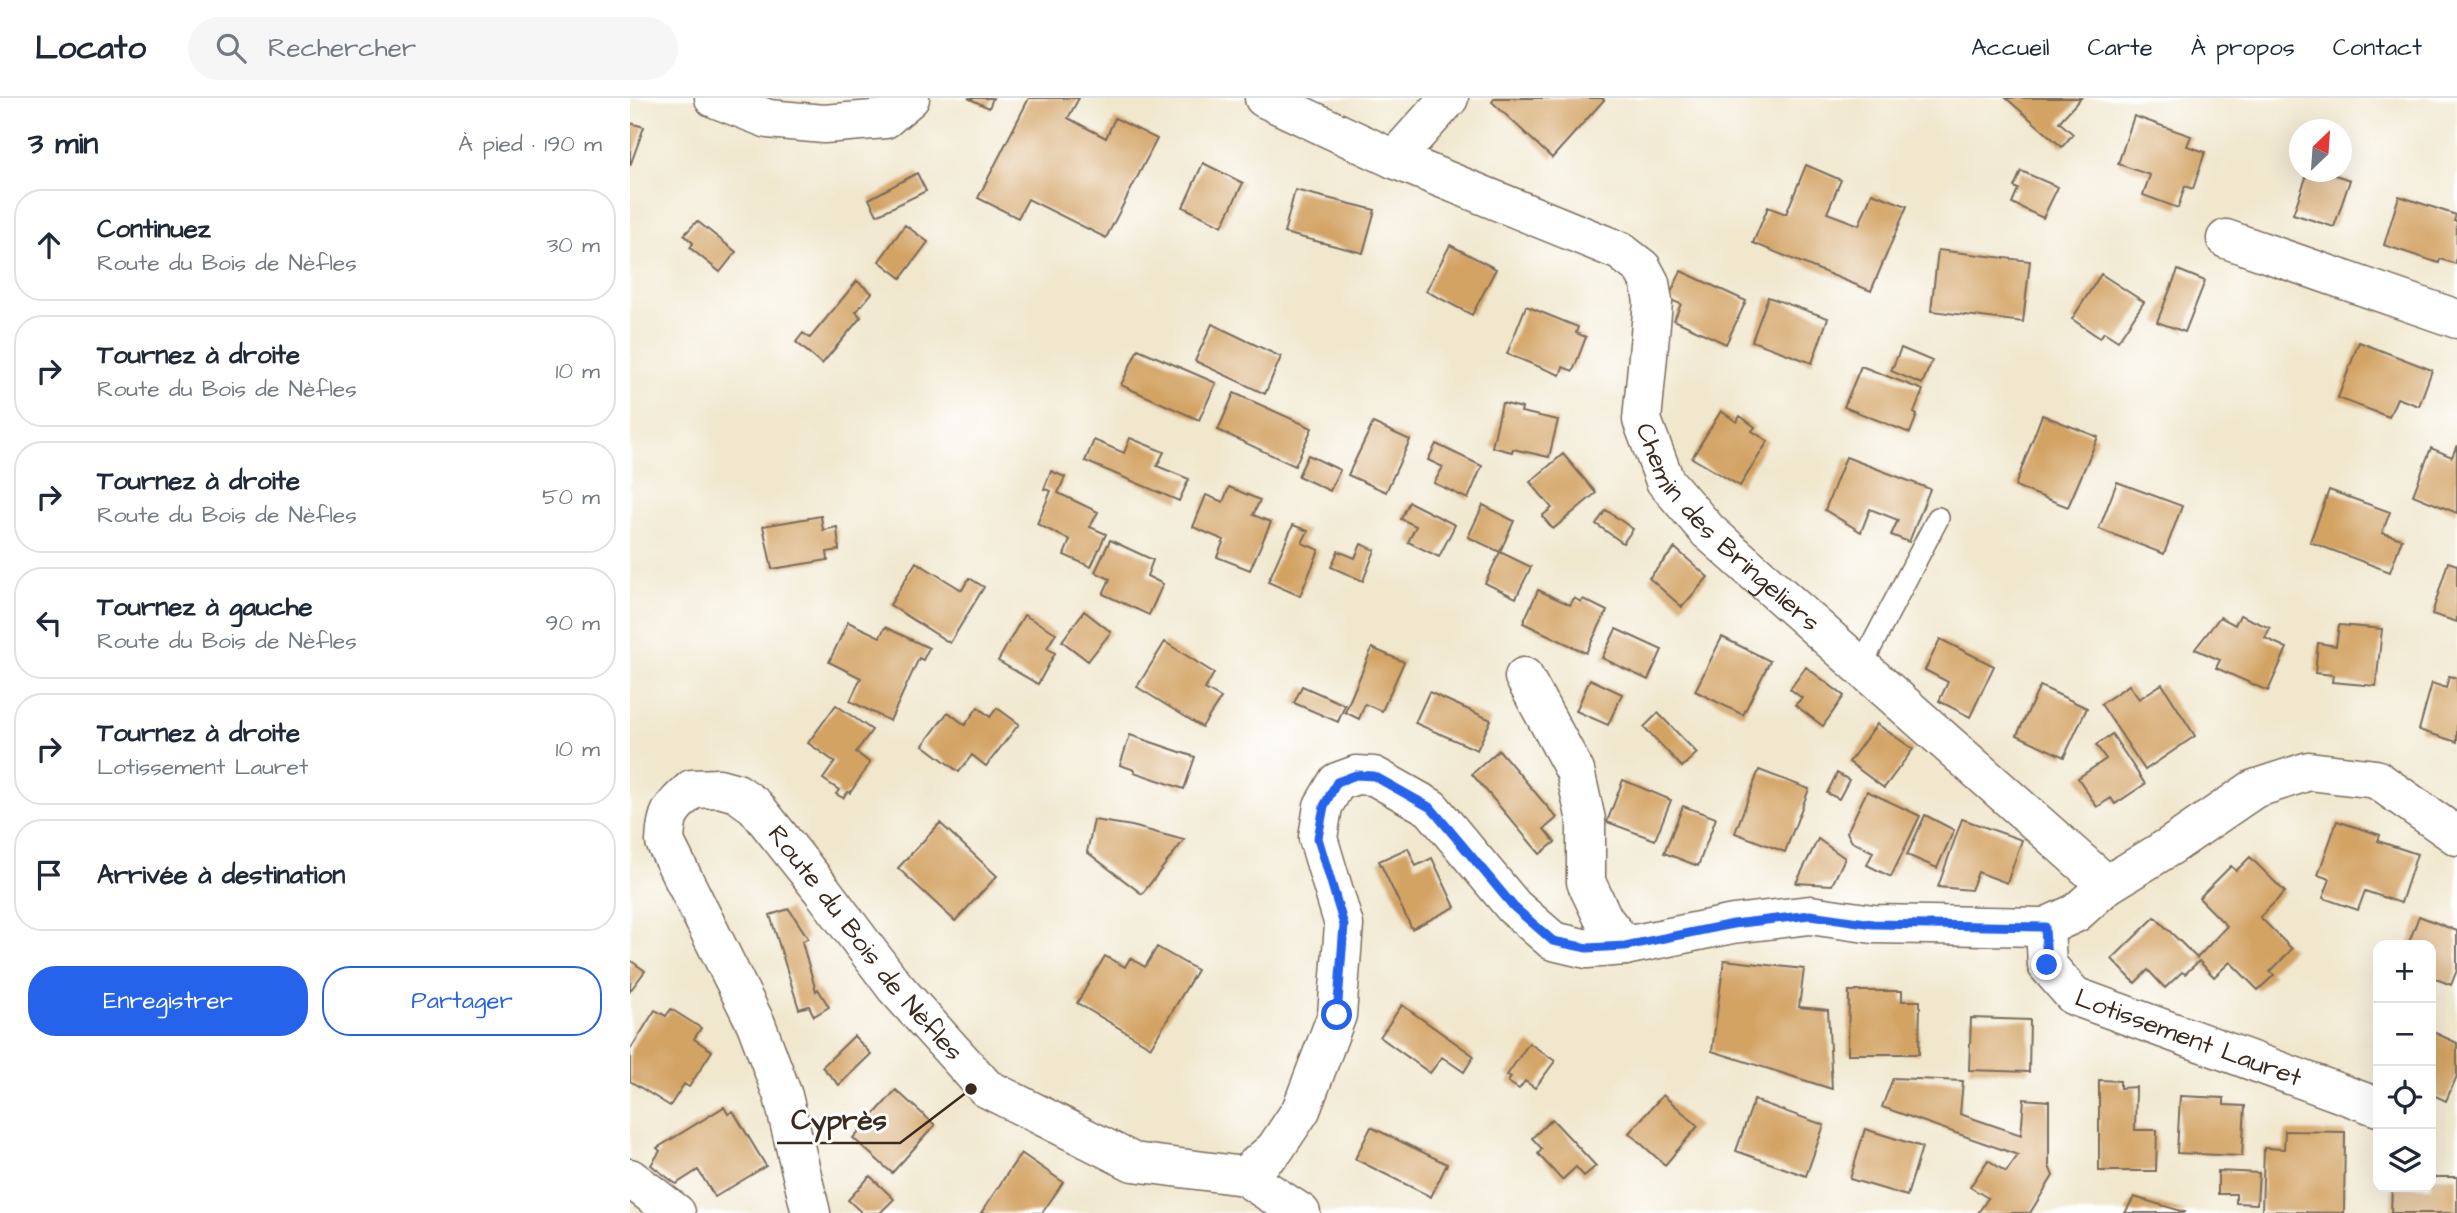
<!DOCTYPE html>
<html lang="fr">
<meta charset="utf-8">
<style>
:root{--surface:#fff;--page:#f6f6f7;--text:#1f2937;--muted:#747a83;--line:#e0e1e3;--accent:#2563eb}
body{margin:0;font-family:"Architects Daughter",sans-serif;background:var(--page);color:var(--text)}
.controls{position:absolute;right:21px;bottom:21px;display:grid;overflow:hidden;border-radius:14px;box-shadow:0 7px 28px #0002}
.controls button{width:63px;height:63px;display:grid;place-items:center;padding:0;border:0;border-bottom:2px solid var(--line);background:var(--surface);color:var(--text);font:35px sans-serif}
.compass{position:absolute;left:1659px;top:21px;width:63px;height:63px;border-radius:50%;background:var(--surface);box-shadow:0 7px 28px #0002;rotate:25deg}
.stop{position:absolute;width:21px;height:21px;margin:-16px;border:5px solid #2563eb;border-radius:50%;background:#fff}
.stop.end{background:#2563eb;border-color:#fff;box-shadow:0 2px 7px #0008}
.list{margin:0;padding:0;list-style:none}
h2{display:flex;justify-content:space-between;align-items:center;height:91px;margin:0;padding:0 28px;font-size:30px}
h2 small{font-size:23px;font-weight:400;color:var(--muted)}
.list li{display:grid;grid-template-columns:46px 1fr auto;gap:21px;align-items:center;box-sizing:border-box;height:112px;margin:0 14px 14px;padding:0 14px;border:2px solid var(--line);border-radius:28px}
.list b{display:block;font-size:26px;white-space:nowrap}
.list p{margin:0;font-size:23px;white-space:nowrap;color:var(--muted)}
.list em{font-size:23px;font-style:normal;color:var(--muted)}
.actions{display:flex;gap:14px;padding:21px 28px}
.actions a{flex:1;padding:16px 0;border:2px solid var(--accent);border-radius:28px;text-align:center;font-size:24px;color:var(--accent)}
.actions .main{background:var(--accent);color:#fff}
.icon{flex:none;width:38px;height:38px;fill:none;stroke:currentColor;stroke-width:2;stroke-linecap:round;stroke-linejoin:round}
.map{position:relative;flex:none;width:1827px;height:1115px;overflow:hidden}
header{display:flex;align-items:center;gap:42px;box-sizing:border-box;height:98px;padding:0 35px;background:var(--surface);border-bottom:2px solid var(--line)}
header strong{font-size:33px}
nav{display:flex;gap:38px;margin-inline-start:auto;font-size:24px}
.search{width:490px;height:63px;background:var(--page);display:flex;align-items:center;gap:18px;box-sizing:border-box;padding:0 24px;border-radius:38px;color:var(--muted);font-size:26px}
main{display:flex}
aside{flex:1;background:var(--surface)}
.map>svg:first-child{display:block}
.building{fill:#d3a363}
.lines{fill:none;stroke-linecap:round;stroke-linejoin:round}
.service-casing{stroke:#7a6c5b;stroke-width:24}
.minor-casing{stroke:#7a6c5b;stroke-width:41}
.service{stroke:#fff;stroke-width:21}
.minor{stroke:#fff;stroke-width:38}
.route{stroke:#2563eb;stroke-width:9}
.labels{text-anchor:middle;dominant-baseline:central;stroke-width:6;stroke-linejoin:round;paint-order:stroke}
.street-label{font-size:26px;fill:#3b2a1e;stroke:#fff}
.leader{fill:none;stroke:#3b2a1e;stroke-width:2.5}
.callout-dot{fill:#3b2a1e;stroke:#fff;stroke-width:2.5}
.callout-label{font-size:28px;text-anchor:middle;font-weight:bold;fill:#3b2a1e;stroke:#fff;stroke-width:6;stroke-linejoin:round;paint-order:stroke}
</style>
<header>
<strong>Locato</strong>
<div class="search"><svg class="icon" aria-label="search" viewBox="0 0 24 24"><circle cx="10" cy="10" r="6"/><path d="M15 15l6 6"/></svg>Rechercher</div>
<nav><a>Accueil</a><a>Carte</a><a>À propos</a><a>Contact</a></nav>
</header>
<main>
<aside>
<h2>3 min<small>À pied · 190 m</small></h2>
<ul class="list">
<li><svg class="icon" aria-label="ahead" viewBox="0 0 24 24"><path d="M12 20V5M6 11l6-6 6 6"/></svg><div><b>Continuez</b><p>Route du Bois de Nèfles</p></div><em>30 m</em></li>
<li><svg class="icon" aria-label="right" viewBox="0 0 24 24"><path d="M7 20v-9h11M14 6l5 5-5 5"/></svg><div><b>Tournez à droite</b><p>Route du Bois de Nèfles</p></div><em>10 m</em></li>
<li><svg class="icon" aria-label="right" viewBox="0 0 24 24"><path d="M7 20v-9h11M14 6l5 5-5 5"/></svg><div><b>Tournez à droite</b><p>Route du Bois de Nèfles</p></div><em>50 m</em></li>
<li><svg class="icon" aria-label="left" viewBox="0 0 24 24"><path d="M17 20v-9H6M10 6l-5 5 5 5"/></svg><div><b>Tournez à gauche</b><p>Route du Bois de Nèfles</p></div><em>90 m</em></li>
<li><svg class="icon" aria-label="right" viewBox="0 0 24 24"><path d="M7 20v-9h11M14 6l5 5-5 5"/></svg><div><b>Tournez à droite</b><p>Lotissement Lauret</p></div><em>10 m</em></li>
<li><svg class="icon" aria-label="arrive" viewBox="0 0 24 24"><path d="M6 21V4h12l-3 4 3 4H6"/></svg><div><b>Arrivée à destination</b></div></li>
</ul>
<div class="actions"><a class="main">Enregistrer</a><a>Partager</a></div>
</aside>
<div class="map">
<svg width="1827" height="1115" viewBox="0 0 1827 1115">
<rect width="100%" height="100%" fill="#fff"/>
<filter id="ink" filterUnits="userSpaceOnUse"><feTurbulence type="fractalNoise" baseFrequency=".0143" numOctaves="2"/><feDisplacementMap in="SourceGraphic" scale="14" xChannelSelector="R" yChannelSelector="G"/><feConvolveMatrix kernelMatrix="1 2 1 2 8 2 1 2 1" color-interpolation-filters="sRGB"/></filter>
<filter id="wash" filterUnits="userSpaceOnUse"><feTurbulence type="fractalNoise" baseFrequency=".00686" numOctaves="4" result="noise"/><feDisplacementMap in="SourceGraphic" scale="28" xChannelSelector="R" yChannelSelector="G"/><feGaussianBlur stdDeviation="1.57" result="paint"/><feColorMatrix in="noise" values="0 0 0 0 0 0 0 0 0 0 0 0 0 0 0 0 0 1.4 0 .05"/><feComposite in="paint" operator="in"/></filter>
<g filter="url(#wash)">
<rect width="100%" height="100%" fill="#f0e7cd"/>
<g id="blocks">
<path class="building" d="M338,0h25l-4,10z
M399,0h50l-11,20 38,20 9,-20 42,21 -51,99 -78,-39 -10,19 -40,-20z
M865,0h107l2,2 -52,58 -60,-56z
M1376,0h75l-22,24 14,12 -11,13z
M1504,18l57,20 -4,10 18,6 -12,37 -8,-3 -7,22 -35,-13 7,-20 -32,-11z
M0,25l14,4 -14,39z
M573,65l40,20 -21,43 -39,-19z
M1176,67l35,15 -14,33 32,12 13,-32 35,13 -36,85 -118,-48 15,-36 18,7z
M1391,73l37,16 -15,31 -31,-15 6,-14 -4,-2z
M1678,74h18l24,8 -16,47 -41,-13z
M287,75l9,18 -49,24 -8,-16z
M665,92l80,20 -12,43 -79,-20z
M1769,98l57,19 -2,6h3l-1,43 -16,-5 -1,4 -55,-18z
M67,123l39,31 -16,20 -30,-24 3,-5 -9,-8z
M275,127l23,17 -27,36 -22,-17z
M820,147l46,24 -24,46 -46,-24z
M1308,152l92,11 -7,61 -92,-11z
M1548,172l27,11 -20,51 -28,-10z
M1051,173l65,30 -20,43 -52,-24 7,-16 -13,-5z
M1471,176l43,28 -26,39 -14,-9 -4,6 -28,-19z
M227,183l15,12 -16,19 5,5 -39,47 -26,-22 7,-9 7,5z
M1138,199l60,21 -16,45 -60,-22z
M896,208l52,21 -2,6 10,4 -13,34 -10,-4 -3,8 -53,-21z
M582,226l69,33 -16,37 -70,-33z
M1729,244l73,28 -13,36 -22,-8 -8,19 -51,-19z
M1271,250l31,13 -10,23 -31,-13z
M508,251l78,34 -17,37 -78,-35z
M1231,268l62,24 -9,23 3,2 -7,18 -66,-26z
M604,295l78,35 -17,38 -77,-36z
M872,305l20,5 -1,4 37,8 -9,37 -36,-8 -1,3 -20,-5z
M1091,313l16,11 3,-6 15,11 -3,4 16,10 -28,45 -48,-28z
M1412,317l56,22 -30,70 -53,-21z
M743,325l37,17 -24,52 -38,-17z
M500,340l34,14 -7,14 32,13 -10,22 -94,-40 9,-21 30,13z
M806,346l46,22 -14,33 -34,-16 9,-16 -15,-7z
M1827,347v68l-44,-18 18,-47 21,9z
M933,356l33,39 -43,36 -11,-13 10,-8 -22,-26z
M678,357l32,15 -10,21 -32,-15z
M1216,359l84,32 -21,53 -18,-7 7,-15 -28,-11 -9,23 -36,-22z
M421,373l14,6 -7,16 40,19 -8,15 16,7 -15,33 -27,-12 6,-15 -33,-16 14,-33 -7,-2z
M1487,384l65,24 -18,48 -65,-25z
M599,389l31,13 -7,15 18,7 -21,48 -33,-13 7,-17 -31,-13 13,-32 17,7z
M1699,392l61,22 -8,21 20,6 -12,33 -80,-30z
M779,404l46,23 -16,32 -31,-15 8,-16 -15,-7z
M853,407l31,16 -14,31 -32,-15z
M976,412l27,19 -10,14 -27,-19z
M191,418l2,14 14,-3 2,23 -12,2 1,8 -56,9 -9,-43z
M663,427l15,6 -6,12 17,7 -19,46 -32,-14z
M480,442l43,20 -6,16 16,8 -14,31 -46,-21 7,-15 -15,-7z
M731,446l14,6 -12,31 -32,-14 7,-16 17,7z
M1045,450l33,29 -26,30 -33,-29z
M870,454l31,15 -15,31 -31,-15z
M286,464l46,28 7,-12 15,9 -34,56 -60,-38z
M1818,464l9,3v57l-25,-8z
M908,492l32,15 4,-7 7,4 2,-3 24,12 -21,42 -63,-30z
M454,513l27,21 -23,29 -26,-20z
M394,517l32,18 -9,15 8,5 -17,31 -40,-23z
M1610,517l30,13 -5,10 22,10 -19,43 -52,-23 4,-8 -25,-11 25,-32 15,8z
M218,524l32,15 5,-10 44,21 -6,12 -4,-2 -29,63 -40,-20 11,-23 -32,-16z
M1709,527l43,4 -6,57 -44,-4 1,-7 -18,-2 3,-30 18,3z
M986,531l46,21 -14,30 -46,-22z
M1092,539l48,24 -27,54 -48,-24z
M1310,541l54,27 -24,51 -31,-16 9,-19 -23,-12z
M535,544l49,31 -9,16 16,9 -19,29 -65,-40z
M742,550l32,14 -22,49 -17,-7 -6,15 -14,-7z
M1176,569l38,29 -21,30 -28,-21 7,-7 -12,-9z
M1819,578l8,2v64l-38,-12 13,-47 14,5z
M960,581l32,15 -14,31 -32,-14z
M1532,586l33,52 -50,34 -44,-66 28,-19 10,14z
M672,588l43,19 -7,17 -44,-19z
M1410,588l47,22 -23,49 -47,-22z
M799,594l62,28 -14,30 -62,-27z
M206,607l36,25 -16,22 14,11 -20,30 -2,-1 -5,6 -7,-4 3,-4 -16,-11 12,-17 -27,-19z
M348,609l12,10 7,-9 22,16 -33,42 -14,-11 -13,17 -36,-27 25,-33 17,13z
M1028,615l39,40 -15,14 -38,-40z
M1247,626l36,25 -29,39 -35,-26z
M1482,636l33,50 -30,20 -4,-6 -14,9 -19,-29 28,-19 -10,-14z
M500,637l65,22 -11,32 -50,-17 1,-2 -15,-5z
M869,652l58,68 -13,11 11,13 -15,12 -68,-80z
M1129,672l50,19 -24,63 -50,-19z
M1207,675l12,7 -10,19 -12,-6z
M993,682l48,20 -16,40 -48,-18z
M1237,693l53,25 -29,61 -24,-12 6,-13 -22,-11 -4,-9z
M1053,708l33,12 -18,48 -34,-13z
M1295,717l29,15 -17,38 -30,-13z
M1332,721l60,21 -15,43 -29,-11 -7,18 -33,-3z
M464,722l38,6 52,14 -42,54 -55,-42z
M1707,723l43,14 -2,6 39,13 -16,49 -36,-12 -7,19 -35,-12 7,-19 -12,-4z
M310,725l57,53 -42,45 -57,-53z
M1188,741l27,19 -13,27 -36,-2z
M778,750l8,18 16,-8 23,49 -43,22 -33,-68z
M1620,759l35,35 -25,25 32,32 -22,23 4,3 -16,15 -28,-28 -16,15 -15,-16 -14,13 -3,-2 -17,16 -17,-18 -13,13 -23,-24 43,-42 42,41 30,-32 -28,-28 32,-32 5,5z
M159,811l19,29 -6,4 14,49 2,-2 11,18 -15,9 -5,-10 -10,3 -29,-94z
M1789,818l38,15v39l-6,15 -20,-8v-32h-23z
M527,849l40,23 -46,77 -74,-44 28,-47 20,11 5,-9 15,9z
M0,862l15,11 -15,20z
M1094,862l80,9 -5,38 29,3 4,79 -120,-38z
M1219,893h53v10h18l-1,53h-71z
M772,907l72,51 -10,16 -22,-15 -12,16 -50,-36z
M41,911l30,19 -7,11 18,12 -23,36 -5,-3 -14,22 -40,-25v-31l25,-40 11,6z
M1341,920l59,2 -1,52 -60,-2z
M1801,933l26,12v33l-11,25 -15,-7z
M224,938l17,18 -32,31 -17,-18z
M899,945l26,18 -20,27 -10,-7 -6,8 -11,-7 3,-5 -4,-2z
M1263,980l70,3 -3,33 61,21 3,-36 25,2v65l4,10 -23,37h-52l10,-15 -18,-11 18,-27 18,12 12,-17 -136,-48z
M1469,982l21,1v7l16,-1 -1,43h22l-1,41h-57z
M266,992l39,35 -43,48 -39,-35z
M1033,997l35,31 -33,39 -36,-32z
M1550,998l44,2v7l21,1 -3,50 -65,-3z
M1124,1002l70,25 -18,51 -70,-25z
M94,1009l4,7 5,-3 33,55 -51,31 -17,-27 -22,14 -25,-19 9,-14 -3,-3z
M922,1021l44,47 -12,10 -8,-9 -14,13 -24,-26 4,-5 -10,-11z
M741,1029l76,37 -16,33 -76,-38z
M1235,1031l57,18 -15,49 -57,-17z
M1655,1033l60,1 -1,81 -82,-2 2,-63 20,1z
M391,1055l42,29 -7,11 -14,20h-61z
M1588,1073l41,2 -2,31 -21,-1v-9h-18z
M240,1078l24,23 -14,14h-18l-14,-13z
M1801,1079h26v36h-66l1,-26h39z
M1504,1099l51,15 -1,1h-59z"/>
</g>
</g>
<g filter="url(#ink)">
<use href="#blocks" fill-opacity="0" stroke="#7a6c5b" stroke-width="2"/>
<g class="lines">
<defs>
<path id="service" d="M1231,568l77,-148"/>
<g id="minor">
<path d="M84,0l54,21 56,5 61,-5 25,-21"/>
<path id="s1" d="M634,0l130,61 226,92 22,17 8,15 3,19 -11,118 23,61 43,50 399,354"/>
<path d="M764,61l55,-61"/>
<path d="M1596,141l231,80"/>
<path d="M894,579l51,94 11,49v62l18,38 21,26"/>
<path id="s2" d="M1415,829l2,38 27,31 304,111"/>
<path d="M614,1078l57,37"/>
<path d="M0,1080l46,35"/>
<path id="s3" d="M181,1115l-28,-117 -27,-72 -91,-182c1,-29 5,-33 27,-53l27,-1 18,5 18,13 67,84 73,97 91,101 147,74 111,14 31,-27 26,-39 36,-95 7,-90 -26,-87 5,-32 14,-24 19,-7 18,1 57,32 83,99 39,34 34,8 38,-3 108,-22 77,-9 63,9 172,3 31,-14 31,-28 65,-40 82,-56 55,-18 67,8 81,57"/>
</g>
</defs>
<use href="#service" class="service-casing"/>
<use href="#minor" class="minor-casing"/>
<use href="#service" class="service"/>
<use href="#minor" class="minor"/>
</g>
</g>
<g class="lines" filter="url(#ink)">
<path class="route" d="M707,917l7,-90 -26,-87 6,-32 13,-24 19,-7 18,1 57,32 83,99 39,34 34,7 38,-2 108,-22 77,-9 63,9 172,3 2,38"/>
</g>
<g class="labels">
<g class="street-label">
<text stroke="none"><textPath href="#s1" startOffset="710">Chemin des Bringeliers</textPath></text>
<text stroke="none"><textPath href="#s3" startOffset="707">Route du Bois de Nèfles</textPath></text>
<text stroke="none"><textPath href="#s2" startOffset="201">Lotissement Lauret</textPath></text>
</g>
</g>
<path class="leader" d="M341 991L270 1045H147"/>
<circle class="callout-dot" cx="341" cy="991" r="7"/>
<g class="callout-label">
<text x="209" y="1031">Cyprès</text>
</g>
</svg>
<div class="controls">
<button>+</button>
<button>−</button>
<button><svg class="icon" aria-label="locate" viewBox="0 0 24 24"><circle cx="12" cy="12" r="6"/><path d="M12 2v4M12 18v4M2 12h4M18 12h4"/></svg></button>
<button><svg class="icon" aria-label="layers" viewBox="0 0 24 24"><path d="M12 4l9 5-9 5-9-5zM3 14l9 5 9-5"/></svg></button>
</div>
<svg class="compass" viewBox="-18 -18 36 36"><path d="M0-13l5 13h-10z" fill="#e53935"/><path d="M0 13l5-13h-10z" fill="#747a83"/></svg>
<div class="stop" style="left:707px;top:917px"></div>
<div class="stop end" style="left:1417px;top:867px"></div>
</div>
</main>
